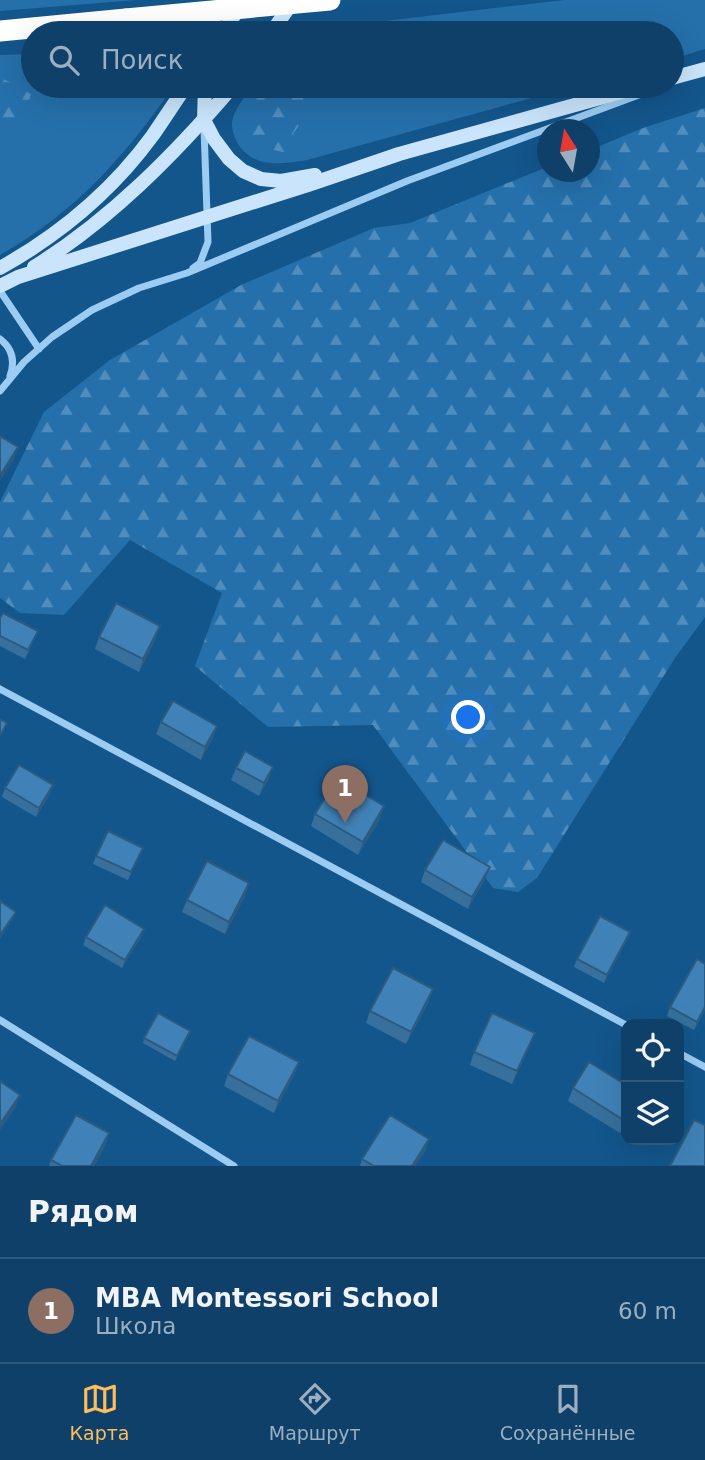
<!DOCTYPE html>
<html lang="ru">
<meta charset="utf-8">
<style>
:root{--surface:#0e4069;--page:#1c4b71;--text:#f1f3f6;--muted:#9bafc0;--line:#2e597d;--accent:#ffbd5b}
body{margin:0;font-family:"DejaVu Sans",sans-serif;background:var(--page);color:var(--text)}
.controls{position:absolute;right:21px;bottom:21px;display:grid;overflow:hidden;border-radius:14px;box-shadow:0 7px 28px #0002}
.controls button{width:63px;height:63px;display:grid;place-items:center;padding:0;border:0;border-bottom:2px solid var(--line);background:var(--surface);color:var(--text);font:35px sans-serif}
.compass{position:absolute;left:537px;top:119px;width:63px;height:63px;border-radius:50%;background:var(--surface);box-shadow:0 7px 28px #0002;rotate:349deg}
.you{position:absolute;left:469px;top:718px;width:24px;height:24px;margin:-18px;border:5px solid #fff;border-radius:50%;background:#1a73e8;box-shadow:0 0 0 10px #1a73e833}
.badge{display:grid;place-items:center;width:46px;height:46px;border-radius:50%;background:var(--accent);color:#fff;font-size:23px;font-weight:700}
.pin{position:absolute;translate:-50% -58px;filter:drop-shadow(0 2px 4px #0008)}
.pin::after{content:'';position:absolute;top:37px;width:24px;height:21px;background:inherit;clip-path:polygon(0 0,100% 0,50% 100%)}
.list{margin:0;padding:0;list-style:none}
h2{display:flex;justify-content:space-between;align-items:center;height:91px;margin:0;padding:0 28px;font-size:30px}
h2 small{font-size:23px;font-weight:400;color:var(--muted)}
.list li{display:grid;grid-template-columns:46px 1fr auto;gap:21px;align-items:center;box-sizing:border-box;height:105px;padding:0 28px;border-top:2px solid var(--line)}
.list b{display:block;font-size:26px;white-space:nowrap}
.list p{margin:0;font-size:23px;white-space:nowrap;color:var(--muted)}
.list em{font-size:23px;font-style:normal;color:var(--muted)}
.icon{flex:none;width:38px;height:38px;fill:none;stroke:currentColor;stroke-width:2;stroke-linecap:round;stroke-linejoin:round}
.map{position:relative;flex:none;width:705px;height:1166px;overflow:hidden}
.search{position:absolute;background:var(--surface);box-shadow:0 7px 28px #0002;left:21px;right:21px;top:21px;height:77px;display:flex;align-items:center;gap:18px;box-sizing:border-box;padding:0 24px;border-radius:38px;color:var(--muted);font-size:26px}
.sheet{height:196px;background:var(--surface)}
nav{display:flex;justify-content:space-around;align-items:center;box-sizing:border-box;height:98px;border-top:2px solid var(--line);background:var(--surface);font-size:19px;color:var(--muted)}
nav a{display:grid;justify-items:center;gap:4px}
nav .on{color:var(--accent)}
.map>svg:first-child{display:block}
.green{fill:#2570ab}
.forest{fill:url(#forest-firs)}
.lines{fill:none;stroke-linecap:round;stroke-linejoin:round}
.street{stroke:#9cccf1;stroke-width:7}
.secondary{stroke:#cae5fb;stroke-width:14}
.highway{stroke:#fff;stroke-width:21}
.highway-bridge{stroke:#fff;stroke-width:21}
.wall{fill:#37709d}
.shaded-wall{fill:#2d5b80}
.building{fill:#4082b7;stroke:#2d5b80;stroke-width:2}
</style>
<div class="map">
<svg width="705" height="1166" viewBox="0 0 705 1166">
<defs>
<pattern id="forest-firs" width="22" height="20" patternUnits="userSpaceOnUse" patternTransform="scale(1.75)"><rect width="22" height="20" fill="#2570ab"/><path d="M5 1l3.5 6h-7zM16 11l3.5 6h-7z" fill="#518dbc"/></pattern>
</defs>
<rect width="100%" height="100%" fill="#13568c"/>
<path class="green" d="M0,0h136l-136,11z
M564,0h141v49l-33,10v-26h-298l2,-11z
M33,54v32h141c-50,71 -97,125 -174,169v-200z
M253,86h322l-268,74c-26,4 -52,9 -69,-16 -4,-8 -8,-17 -5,-26 3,-11 13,-23 20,-32z"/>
<path class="forest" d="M0,77l31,17 -8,27 -20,12 -3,21z
M265,86h44c8,19 -6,34 -16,48l6,7 -13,12 -27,-7 -9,-16 -2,-18z
M705,108v509l-30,41 -138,220 -19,14 -25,-4 -120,-163 -105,2 -73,-61 27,-73 -92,-53 -66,75 -44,-2 -20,-15v-96l44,-90 66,-52 131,-75 133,-57 36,-5 137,-56 1,5h42v-22l53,-22z"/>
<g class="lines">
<path class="street" d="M193,268l7,-5 8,-21 -4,-114
M0,291l39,58
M0,339c13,10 15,23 10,37
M0,391l24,-29 28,-25 40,-27 47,-22 48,-15 220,-92 256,-95
M0,689l626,336
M0,1020l234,146
M679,1053l26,14"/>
<path class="secondary" d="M223,33l18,-28
M271,33l23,-33
M672,78l33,-9
M205,86l-1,34 10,19 15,20 14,12 18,8 20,2 34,-6
M34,267c76,-47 141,-113 199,-181
M0,268c59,-33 113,-78 153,-133 11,-16 22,-33 33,-49
M0,286l18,-9 293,-93 88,-30 244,-68"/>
<path class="highway" d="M0,31l126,-12"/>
<path class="highway-bridge" d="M126,19l204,-19"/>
</g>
<path class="wall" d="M0,618l38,13 -13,28 -25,-13z
M99,637l57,1 -17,34 -44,-23z
M161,722l56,4 -4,12 -12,22 -45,-26z
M236,768l33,11 -10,17 -28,-16z
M5,788l45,6 -14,23 -34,-20z
M315,814l65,5 -22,36 -47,-29z
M143,848l-15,32 -35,-16 3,-8z
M425,870l60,9 -17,30 -47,-27z
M249,883l-4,13 -20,38 -43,-22 5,-12z
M144,929l-3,8 -19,31 -39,-23 3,-8z
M627,940l-23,43 -30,-16 3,-8z
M705,964v46l-11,20 -27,-14 3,-9z
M429,1001l-23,43 -40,-21 4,-12z
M189,1035l-14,26 -32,-18 1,-5z
M530,1045l-18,39 -42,-19 4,-13z
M299,1062l-5,13 -20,38 -50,-27 4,-12z
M626,1085v39l-6,9 -52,-32 5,-13z
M109,1133l-4,13 -11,20h-45l2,-6z
M429,1139l-4,12 -10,15h-55l2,-7z"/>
<path class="shaded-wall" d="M18,447l-4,12 -14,22 1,-7z
M160,626l-4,12 -17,34 4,-13z
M217,726l-4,12 -12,22 4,-13z
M273,767l-4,12 -10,17 5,-13z
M53,785l-3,9 -14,23 3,-9z
M384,806l-4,13 -22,36 5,-13z
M490,867l-5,12 -17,30 4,-12z
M249,883l-4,13 -20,38 4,-12z
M16,912l-4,8 -12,19v-4z
M144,929l-3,8 -19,31 3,-8z
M630,932l-3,8 -23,43 3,-8z
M433,989l-4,12 -23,43 5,-12z
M705,1007v3l-11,20 3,-8z
M535,1033l-5,12 -18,39 5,-13z
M299,1062l-5,13 -20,38 4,-12z
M20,1095l-4,12 -16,23v-6z
M626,1118v6l-6,9 5,-12z
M109,1133l-4,13 -11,20h-3z
M429,1139l-4,12 -10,15h-3z"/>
<path class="building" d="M0,436l18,11 -17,27 -1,-1z
M116,603l44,23 -17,33 -44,-22z
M3,613l35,18 -10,19 -28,-14v-18z
M173,701l44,25 -12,21 -44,-25z
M0,719l7,4 -7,13z
M245,751l28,16 -9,16 -28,-15z
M19,765l34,20 -14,23 -34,-20z
M337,778l47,28 -21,36 -48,-28z
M108,831l35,17 -12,24 -35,-16z
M443,840l47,27 -18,30 -47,-27z
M207,861l42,22 -20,39 -42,-22z
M0,901l16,11 -16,23z
M105,905l39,24 -19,31 -39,-23z
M600,916l30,16 -23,43 -30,-16z
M697,959l8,5v43l-8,15 -27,-15z
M393,968l40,21 -22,43 -41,-21z
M158,1013l32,18 -13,25 -33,-18z
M492,1013l43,20 -18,38 -43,-19z
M249,1036l50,26 -21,39 -50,-27z
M589,1062l37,23v33l-1,3 -52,-33z
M0,1081l20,14 -20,29z
M76,1115l33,18 -18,33h-29l-11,-6z
M390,1115l39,24 -17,27h-38l-12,-7z
M694,1120l11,5v41h-35z"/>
</svg>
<div class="controls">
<button><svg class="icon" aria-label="locate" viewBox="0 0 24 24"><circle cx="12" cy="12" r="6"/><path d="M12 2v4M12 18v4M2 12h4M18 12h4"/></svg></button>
<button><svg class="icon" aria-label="layers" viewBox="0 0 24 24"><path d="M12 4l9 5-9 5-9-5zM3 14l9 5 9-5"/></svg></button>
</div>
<svg class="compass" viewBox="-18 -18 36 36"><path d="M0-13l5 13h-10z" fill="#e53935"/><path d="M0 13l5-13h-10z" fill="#9bafc0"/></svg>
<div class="you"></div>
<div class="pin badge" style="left:345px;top:823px;background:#8d6e63">1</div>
<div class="search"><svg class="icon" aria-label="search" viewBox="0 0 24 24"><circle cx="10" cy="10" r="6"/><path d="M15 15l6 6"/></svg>Поиск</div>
</div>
<section class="sheet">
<h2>Рядом<small></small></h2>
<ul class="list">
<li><span class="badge" style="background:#8d6e63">1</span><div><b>MBA Montessori School</b><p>Школа</p></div><em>60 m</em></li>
</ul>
</section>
<nav>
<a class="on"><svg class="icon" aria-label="map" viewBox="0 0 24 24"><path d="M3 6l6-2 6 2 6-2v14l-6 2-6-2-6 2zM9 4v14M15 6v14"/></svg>Карта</a>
<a><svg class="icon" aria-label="directions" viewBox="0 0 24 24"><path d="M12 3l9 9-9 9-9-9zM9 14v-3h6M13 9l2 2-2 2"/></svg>Маршрут</a>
<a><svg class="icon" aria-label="saved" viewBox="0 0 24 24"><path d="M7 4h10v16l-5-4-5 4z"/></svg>Сохранённые</a>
</nav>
